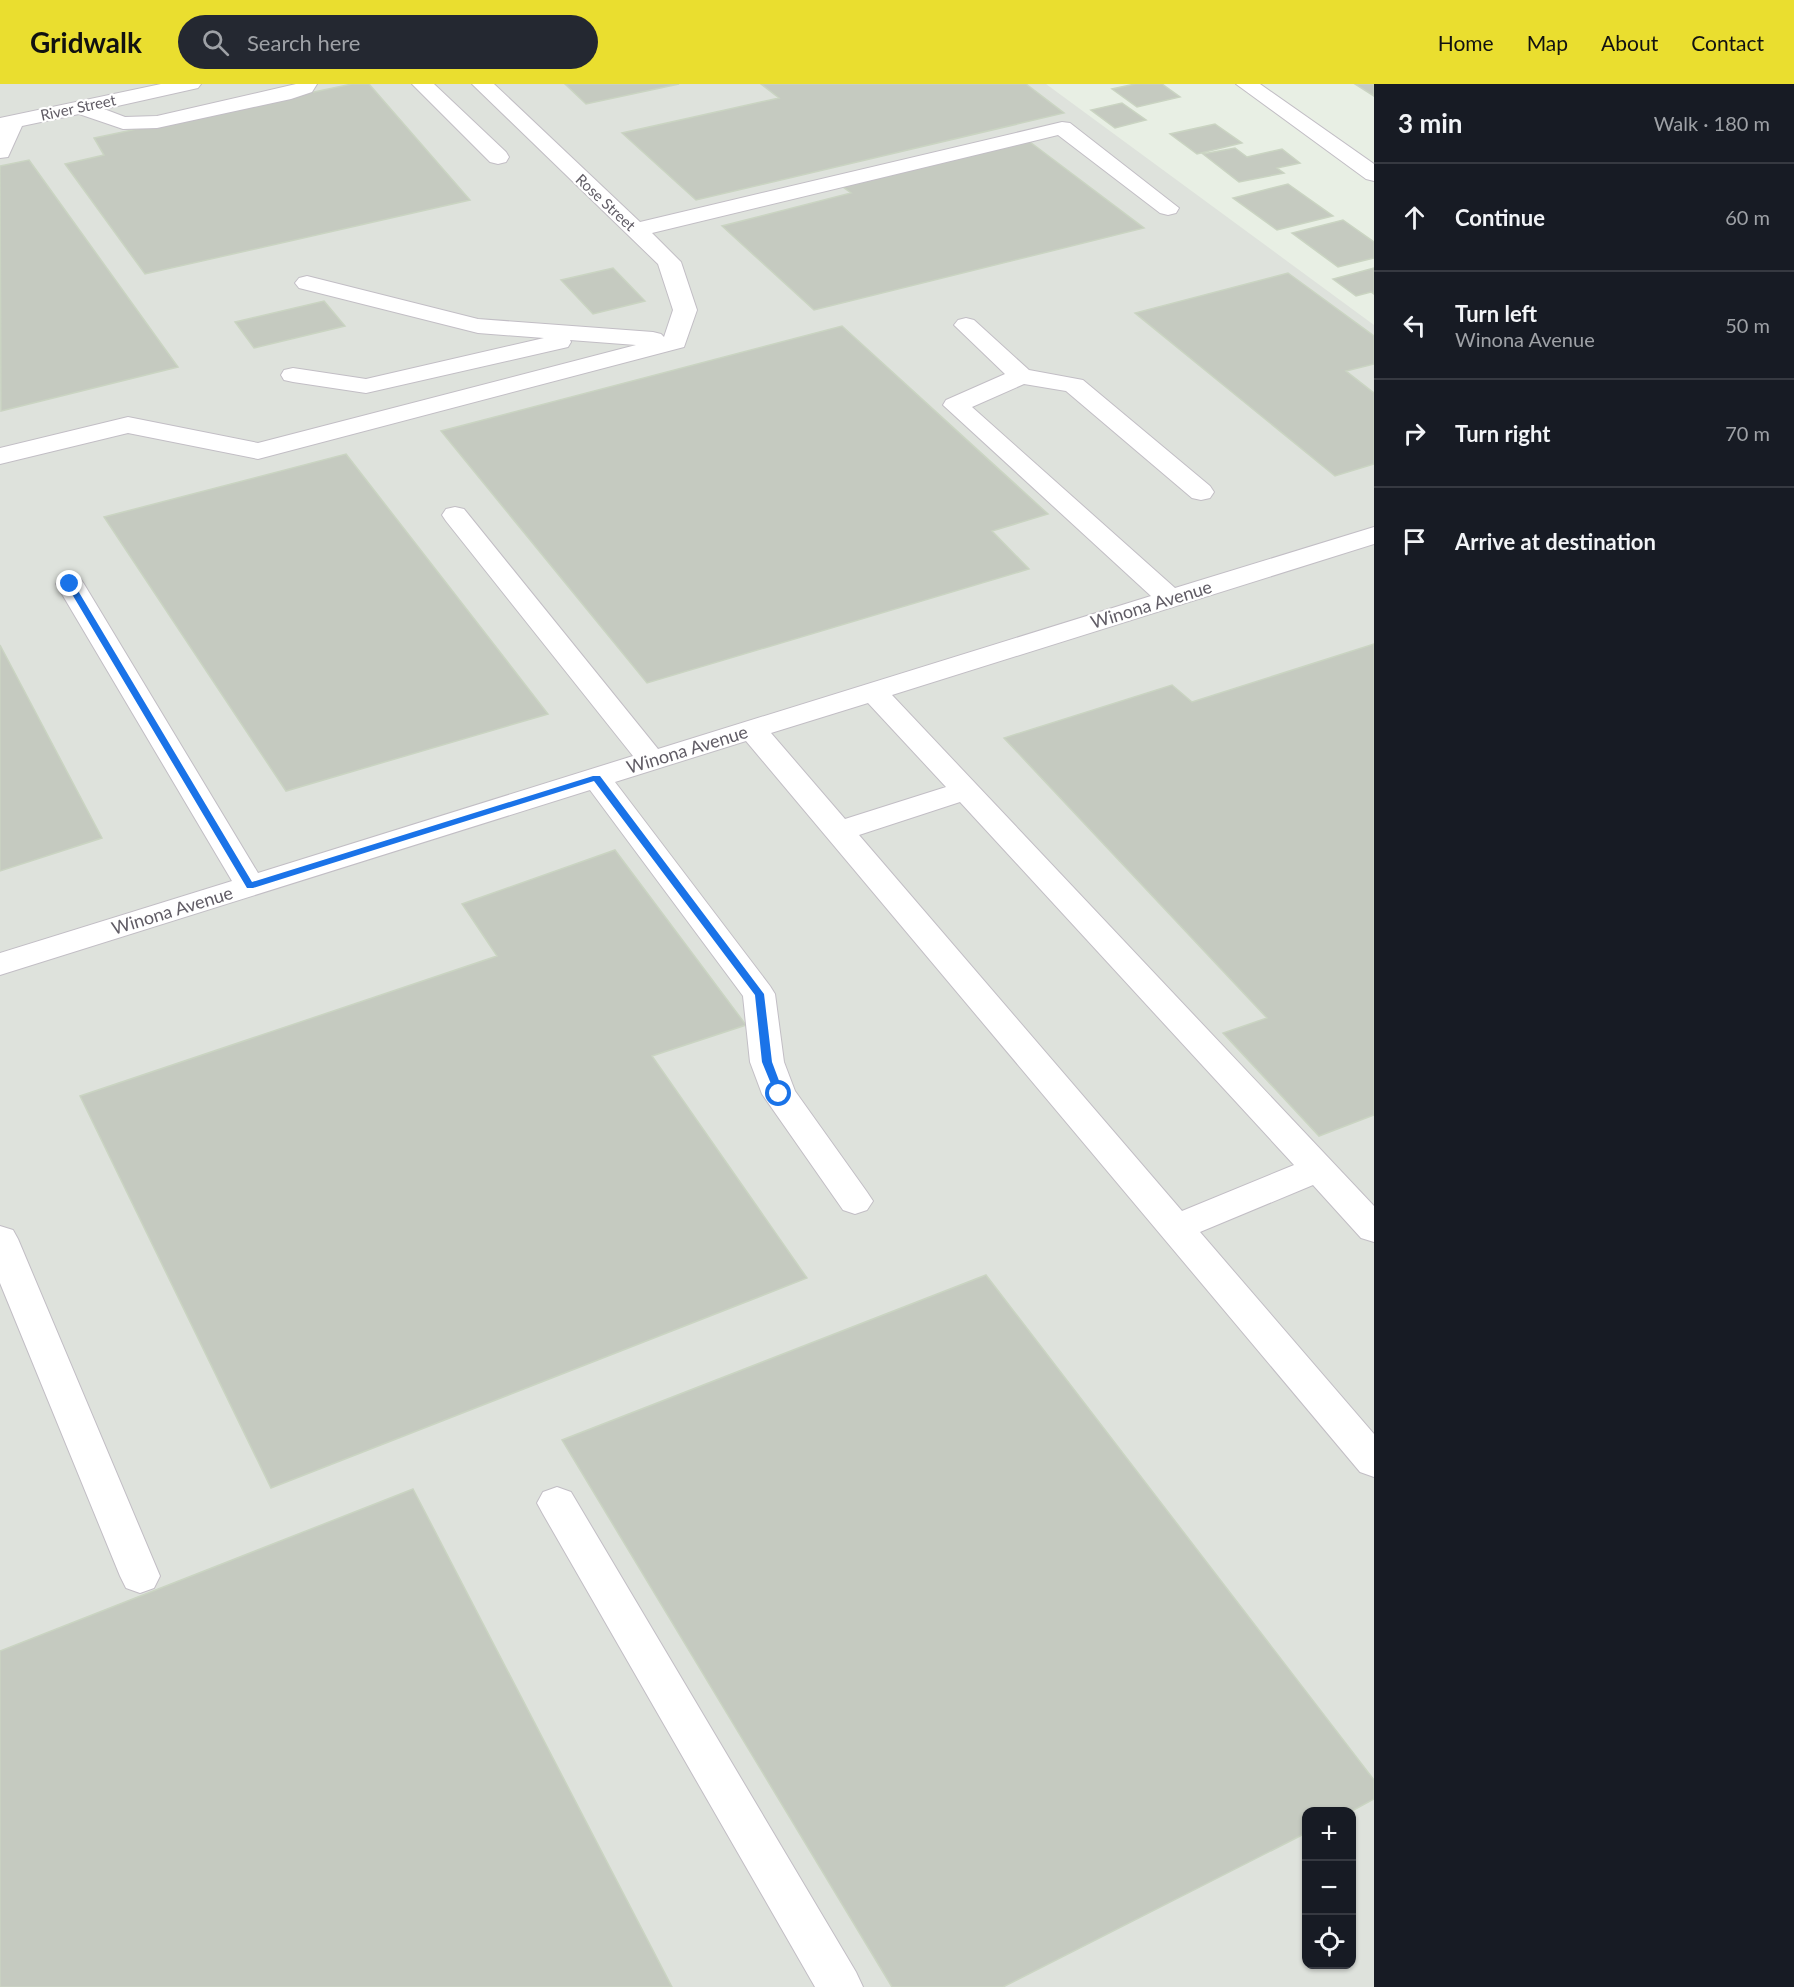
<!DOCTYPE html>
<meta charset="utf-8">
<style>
:root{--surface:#171b24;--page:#242831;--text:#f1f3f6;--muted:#9ea1a6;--line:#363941;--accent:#eade2f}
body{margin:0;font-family:Lato,sans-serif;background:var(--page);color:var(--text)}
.controls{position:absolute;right:18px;bottom:18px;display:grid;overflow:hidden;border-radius:12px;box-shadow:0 2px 4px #0004}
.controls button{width:54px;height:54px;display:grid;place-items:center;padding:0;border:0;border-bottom:2px solid var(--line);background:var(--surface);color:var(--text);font:30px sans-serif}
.stop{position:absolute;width:18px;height:18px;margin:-14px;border:4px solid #1a73e8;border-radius:50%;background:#fff}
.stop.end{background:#1a73e8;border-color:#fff;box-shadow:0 2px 6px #0008}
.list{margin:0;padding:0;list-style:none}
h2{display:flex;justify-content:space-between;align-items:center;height:78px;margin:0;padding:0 24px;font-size:26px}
h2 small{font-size:20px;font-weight:400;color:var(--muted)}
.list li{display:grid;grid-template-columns:39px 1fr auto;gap:18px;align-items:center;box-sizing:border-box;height:108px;padding:0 24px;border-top:2px solid var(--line)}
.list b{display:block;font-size:22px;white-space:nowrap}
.list p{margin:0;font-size:20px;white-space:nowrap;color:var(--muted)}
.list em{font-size:20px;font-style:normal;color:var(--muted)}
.icon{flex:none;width:33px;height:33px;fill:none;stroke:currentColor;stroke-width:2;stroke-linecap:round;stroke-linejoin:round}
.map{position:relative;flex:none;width:1374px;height:1903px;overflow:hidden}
header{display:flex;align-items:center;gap:36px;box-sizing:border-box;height:84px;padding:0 30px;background:var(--accent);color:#111}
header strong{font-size:28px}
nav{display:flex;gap:33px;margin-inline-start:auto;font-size:21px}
.search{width:420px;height:54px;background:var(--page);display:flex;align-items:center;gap:15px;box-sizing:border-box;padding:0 21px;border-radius:33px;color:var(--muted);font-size:22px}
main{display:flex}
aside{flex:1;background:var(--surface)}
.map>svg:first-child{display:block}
.industrial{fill:#dee2dc;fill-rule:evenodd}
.building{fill:#c5cac0;stroke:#cad4c2;stroke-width:1.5}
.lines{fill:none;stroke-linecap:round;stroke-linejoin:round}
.minor-casing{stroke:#c2bec5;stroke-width:2}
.minor{fill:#fff;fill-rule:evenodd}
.route{fill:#1a73e8}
.labels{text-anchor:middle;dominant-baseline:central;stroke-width:4.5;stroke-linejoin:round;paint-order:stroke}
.far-street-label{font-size:15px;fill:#605c65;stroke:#fff}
.street-label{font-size:18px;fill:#605c65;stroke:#fff}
</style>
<header>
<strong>Gridwalk</strong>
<div class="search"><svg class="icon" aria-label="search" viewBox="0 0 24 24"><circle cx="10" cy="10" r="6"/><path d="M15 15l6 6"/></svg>Search here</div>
<nav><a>Home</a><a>Map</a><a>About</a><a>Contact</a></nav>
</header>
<main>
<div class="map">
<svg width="1374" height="1903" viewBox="0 0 1374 1903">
<rect width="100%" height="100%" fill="#e8efe4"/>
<path class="industrial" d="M0,0h1046l328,241v1662h-1374zM1306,1728h46v152h-46z"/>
<path class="building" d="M352,0h17l101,116 -325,74 -80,-110 39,-9 -10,-17z
M565,0h114l-93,20z
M761,0h265l38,29 -368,87 -74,-67 157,-35z
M1135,0h27l18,13 -43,10 -25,-18z
M1355,0h19v12z
M1122,19l24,17 -31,8 -24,-18z
M1215,40l27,19 -45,11 -27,-20z
M1026,55l118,89 -330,82 -92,-84 129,-33 -12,-9z
M1235,64l12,9 35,-8 18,14 -23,5 7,5 -45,9 -36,-28z
M29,76l149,207 -177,44 -1,-245z
M1288,100l45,32 -56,14 -44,-32z
M1343,136l31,22v16l-36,9 -46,-34z
M613,184l32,33 -52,13 -32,-34z
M1374,184v26l-3,-2 -15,4 -23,-17z
M1288,189l86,63v28l-28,7 28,22v71l-39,12 -200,-163z
M324,217l21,25 -91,22 -19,-26z
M842,242l206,188 -56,17 37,38 -382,114 -206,-252z
M346,370l202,260 -262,77 -182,-274z
M1374,560v471l-55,21 -96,-103 44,-15 -263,-280 168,-53 20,17z
M0,561l102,193 -102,33z
M615,766l131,175 -94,31 155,222 -536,210 -191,-392 417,-140 -35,-52z
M986,1191l388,505v19l-24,13h-44v21l-303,154h-111l-330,-547z
M413,1405l259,498h-672v-336z"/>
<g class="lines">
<defs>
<path id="minor" d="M161,0h40l-3,4 -94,21 21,8 32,-1 139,-32h21l-5,8 -21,7 -134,29 -34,1 -44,-15 -57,12 -14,31 -8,1v-40z
M412,0h22l72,68 3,5 -3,5 -8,2 -8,-2z
M472,0h22l146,138 422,-100 8,1 109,85 -3,5 -8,2 -8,-2 -102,-78 -406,98 29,29 16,48 -13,37 -426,112 -130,-26 -128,31v-16l128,-31 130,26 378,-98 -66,-5 1,2 -3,5 -202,46 -73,-11 -9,-2 -3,-5 3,-5 9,-2 73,11 178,-41 -66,-5 -179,-45 -4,-5 4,-5 8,-2 171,43 175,13 8,2 3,3 9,-27 -15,-46z
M1236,0h24l114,80v17l-8,-2z
M966,234l8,2 55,50 54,10 127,106 4,6 -4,6 -9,2 -9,-2 -126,-107 -42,-7 -52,23 203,181 199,-61v17l-482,151 482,511v36l-13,-4 -48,-53 -113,47 174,202v43l-14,-5 -614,-731 -131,41 155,204 5,8 9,68 11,29 72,101 6,9 -6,9 -12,4 -12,-4 -81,-116 -12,-32 -7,-66 -153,-206 -590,185v-22l232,-72 -176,-297 4,-6 10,-2 10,2 4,6 174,289 375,-117 -187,-235 -4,-6 4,-6 9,-2 9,2 194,240 493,-153 -208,-191 3,-5 59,-26 -51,-49 4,-5zM868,619l78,84 -101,32 -74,-86zM960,718l334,363 -112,46 -323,-376z
M0,1142l13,4 5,9 142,337 -6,12 -14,5 -14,-5 -6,-12 -120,-293z
M557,1403l14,5 285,480 7,15h-48l-272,-473 -6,-11 6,-11z"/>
</defs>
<use href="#minor" class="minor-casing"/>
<use href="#minor" class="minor"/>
</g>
<path class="route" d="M70,498l4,2 178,298 341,-106h7l164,218 8,68 12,32 -1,2h-7l-14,-34 -7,-67 -161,-214 -341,107h-6l-181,-304z"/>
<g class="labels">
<g class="far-street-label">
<text transform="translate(78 23) rotate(-12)">River Street</text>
<text transform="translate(606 118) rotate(43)">Rose Street</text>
</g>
<g class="street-label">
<text transform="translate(1151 520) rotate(-17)">Winona Avenue</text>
<text transform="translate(687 665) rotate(-17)">Winona Avenue</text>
<text transform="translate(172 826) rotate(-17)">Winona Avenue</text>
</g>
</g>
</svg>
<div class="controls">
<button>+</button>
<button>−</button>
<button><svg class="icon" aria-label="locate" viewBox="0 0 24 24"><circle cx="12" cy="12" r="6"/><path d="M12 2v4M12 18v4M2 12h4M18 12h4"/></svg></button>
</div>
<div class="stop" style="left:779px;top:1010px"></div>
<div class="stop end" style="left:70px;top:500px"></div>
</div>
<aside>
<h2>3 min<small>Walk · 180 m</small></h2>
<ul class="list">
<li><svg class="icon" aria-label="ahead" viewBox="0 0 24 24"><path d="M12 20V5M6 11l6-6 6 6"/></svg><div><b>Continue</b></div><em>60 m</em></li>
<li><svg class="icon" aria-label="left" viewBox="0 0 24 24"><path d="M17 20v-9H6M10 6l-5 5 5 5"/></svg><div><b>Turn left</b><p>Winona Avenue</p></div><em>50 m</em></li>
<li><svg class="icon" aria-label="right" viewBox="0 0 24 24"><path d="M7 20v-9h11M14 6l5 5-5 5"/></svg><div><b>Turn right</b></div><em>70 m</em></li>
<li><svg class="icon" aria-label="arrive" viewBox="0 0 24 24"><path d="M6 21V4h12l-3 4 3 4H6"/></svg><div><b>Arrive at destination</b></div></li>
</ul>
</aside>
</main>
